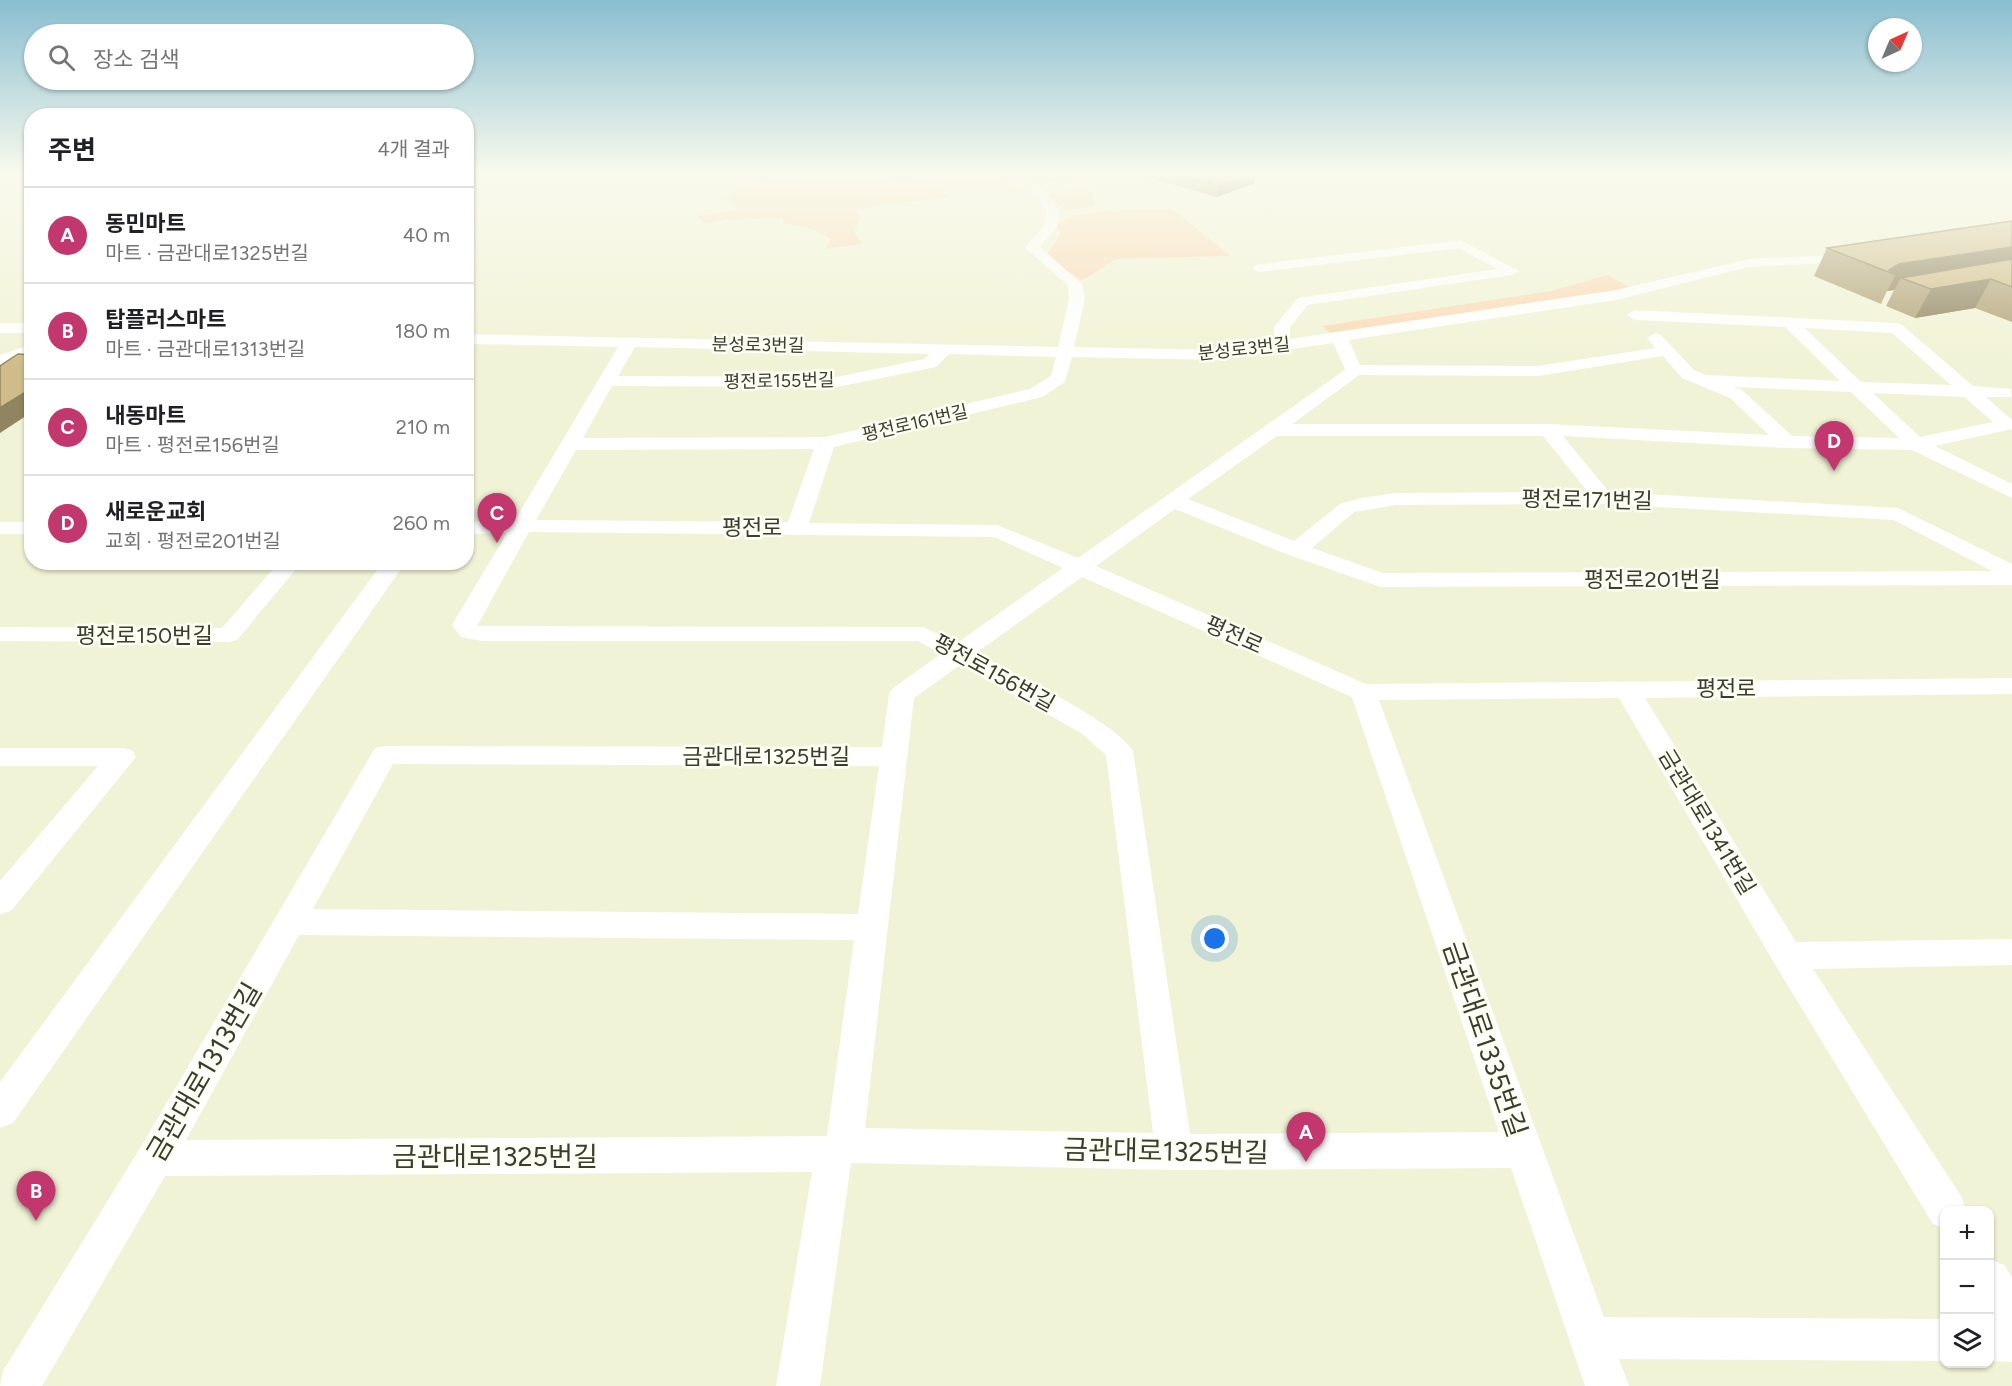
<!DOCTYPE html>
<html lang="ko">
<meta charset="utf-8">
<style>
:root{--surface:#fff;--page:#f6f6f6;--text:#202124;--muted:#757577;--line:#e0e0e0;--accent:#c2376d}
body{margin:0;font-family:Figtree,"Noto Sans KR",sans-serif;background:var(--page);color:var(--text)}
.controls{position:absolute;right:18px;bottom:18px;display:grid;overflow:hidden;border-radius:12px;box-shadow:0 2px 4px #0004}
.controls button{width:54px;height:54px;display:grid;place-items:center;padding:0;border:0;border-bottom:2px solid var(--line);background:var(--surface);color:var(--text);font:30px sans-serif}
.compass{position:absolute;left:1868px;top:18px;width:54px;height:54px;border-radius:50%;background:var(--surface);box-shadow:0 2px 4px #0004;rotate:44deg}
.you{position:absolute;left:1215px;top:939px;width:21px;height:21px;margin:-15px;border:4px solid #fff;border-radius:50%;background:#1a73e8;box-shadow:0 0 0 9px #1a73e833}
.badge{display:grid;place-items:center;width:39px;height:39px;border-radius:50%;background:var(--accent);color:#fff;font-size:20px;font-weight:700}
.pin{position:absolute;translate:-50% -50px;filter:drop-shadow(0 2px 3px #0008)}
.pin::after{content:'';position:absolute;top:32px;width:21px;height:18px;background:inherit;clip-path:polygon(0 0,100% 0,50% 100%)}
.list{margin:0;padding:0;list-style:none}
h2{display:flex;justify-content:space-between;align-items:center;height:78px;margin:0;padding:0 24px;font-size:26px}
h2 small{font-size:20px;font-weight:400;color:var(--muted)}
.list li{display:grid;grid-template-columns:39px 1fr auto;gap:18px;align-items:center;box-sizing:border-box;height:96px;padding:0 24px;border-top:2px solid var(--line)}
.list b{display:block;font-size:22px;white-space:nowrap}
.list p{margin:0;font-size:20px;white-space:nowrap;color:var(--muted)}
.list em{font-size:20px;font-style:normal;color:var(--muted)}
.icon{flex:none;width:33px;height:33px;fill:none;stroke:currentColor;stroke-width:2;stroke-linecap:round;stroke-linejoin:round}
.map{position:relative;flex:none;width:2012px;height:1386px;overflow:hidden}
.search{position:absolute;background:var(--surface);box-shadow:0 2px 4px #0004;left:24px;top:24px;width:450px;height:66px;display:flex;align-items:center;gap:15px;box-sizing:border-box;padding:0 21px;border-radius:33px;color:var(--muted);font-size:22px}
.panel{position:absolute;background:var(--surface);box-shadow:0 2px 4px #0004;left:24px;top:108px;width:450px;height:462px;border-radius:24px}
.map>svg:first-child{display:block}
.green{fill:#fbdab8}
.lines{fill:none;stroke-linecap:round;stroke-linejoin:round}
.minor{fill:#fff;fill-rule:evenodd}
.wall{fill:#b2a277}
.shaded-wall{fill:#918461}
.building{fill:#cfbc8a;stroke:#918461;stroke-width:1.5}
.labels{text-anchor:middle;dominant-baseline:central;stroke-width:5;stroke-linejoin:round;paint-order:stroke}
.far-street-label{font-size:18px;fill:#3c3d31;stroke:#fefff3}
.street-label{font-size:22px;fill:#3c3d31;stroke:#fefff3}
.near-street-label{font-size:27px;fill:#3c3d31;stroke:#fefff3}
</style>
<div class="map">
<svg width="2012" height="1386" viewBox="0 0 2012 1386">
<rect width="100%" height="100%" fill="#f1f3d6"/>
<path class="green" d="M822,175h68l-4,2v8c50,-4 97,-22 142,9 -27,-2 -61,-19 -86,-4l8,8 -58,5 -37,7 6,7 -7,15 8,12 -37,5 6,-10 -20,-11 -28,-5 -1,-5 -57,2 -20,4 -8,-8 41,-6 -13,-11 17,-13z
M1020,175h101l-80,8z
M1081,188l11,1 3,17 -30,4 -15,-13v-4z
M1124,209h48l59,47 -114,3c-14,5 -22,17 -36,21l-36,-23 16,-23 -5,-9 16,-9z
M1607,275l23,12 -14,6 -286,40 -7,-7 228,-35z"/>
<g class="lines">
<path class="minor" d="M1035,184l4,1 20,26 -1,15 -18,21 42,37 3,15 -11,48 145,3 55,-8v-15l24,-29 199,-29 -38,-21 -199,24 -5,-1 -2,-3 2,-3 5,-1 201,-24 58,31 -7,4 -204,30 -18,22v12l326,-49 133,-31 107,-5 7,4 -2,3 -112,6 -133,33 -267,40 11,25 178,1 117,-18 -8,-10 8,-5 6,2 33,35 11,5 135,6 -55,-54 -150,-7 -8,-5 8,-5 261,13 6,2 71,61 38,3v8h-25l26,23v9l-77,17 77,38v14l-100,-48 -125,-2 -224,-12 46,56 289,16 114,56v21l-631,2 -92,-32 -114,-46 -79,57 270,118 646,-6v16l-367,4 151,244 216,-3v26l-199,4 148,227 5,14h-22v18l-11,-4 -157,-258 -157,-268 -240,2 225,617 340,2v42l-325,-2 10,27h-44l-74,-218 -337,2 -323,-7 -31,223h-44l36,-214 -647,4 -123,210h-42l3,-15 139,-226 233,-397 10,-2 497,1 7,-53 4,-6 48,-34 -23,-13h-436l-21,-4 -9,-12 55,-92 -41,1v-12l49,-2 103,-173 -152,-3v-10l592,13 11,-48 -1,-14 -43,-37 19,-23 3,-14 -18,-23zM1805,328l87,5 59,52 -90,-3zM1333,343l12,26 -3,3 -264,186 -81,-33 -188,-2 25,-76 208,-50 23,-15 7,-25 147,3zM635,347l295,7 -6,5 -87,18 -219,-1zM949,354l107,3 -5,19 -21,13 -204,48 -243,1 29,-52 225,1 99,-20zM1663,356l19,22 48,20 39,37 -221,-11h-256l67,-49 179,1zM1733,387l118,5 48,46 -107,-2 -50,-46zM1873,393l91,4 29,25 -73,15zM1277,436h266l45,56 -192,1 -35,5 -21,6 -46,37 -106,-42zM814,449l-26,73 -252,-2 40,-70zM1603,504l291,16 98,51 -609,2 -71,-25 42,-36 42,-7zM529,532l465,5 69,31 -106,75 -34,-16 -446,-1zM1082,577l270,120 147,435 -309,2 -57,-383c-19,-31 -121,-78 -157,-98zM960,665l121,68 25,22 47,378 -288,-5 49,-430zM393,764l486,2 -21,148 -545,-5zM299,935l555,5 -27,196 -641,4z
M0,323h32v10h-32z
M32,344v11l-32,11v-11z
M0,522h32v12h-32z
M279,562h23l-65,78 -8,2 -229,-1v-14l222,1z
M383,562h23l-393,561 -13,5v-46z
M0,748h122l10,2 4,7 -125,154 -11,3v-33l98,-115h-98z
M1990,1259l14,6 8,12v85l-22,-1z"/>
</g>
<path class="wall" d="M1140,175h116l-1,8 -38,14z
M2012,221v101l-37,-14 -60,10 -29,-12 8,-16 -7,1 -6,13 -67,-28 13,-28z"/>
<path class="shaded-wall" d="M1250,175h6l-1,8 -38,14 1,-11z
M2012,247v24l-111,7 -7,12 -7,1 9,-16 -7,-5 10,-6z
M1991,279l-16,29 -60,10 16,-29z
M32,388v24l-32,21v-25z"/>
<path class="building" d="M1179,175h71l-32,11z
M2012,221v26l-113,17 -10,6 7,5 -69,-27z
M2012,259v28l-21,-8 -60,10 -30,-11z
M18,354l14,1v33l-32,20v-42z"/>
<linearGradient id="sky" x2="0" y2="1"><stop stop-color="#89bed0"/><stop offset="0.47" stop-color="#f9faed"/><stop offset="1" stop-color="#f9faed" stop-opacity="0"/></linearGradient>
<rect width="2012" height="369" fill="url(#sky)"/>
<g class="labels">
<g class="far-street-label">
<text transform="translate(758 345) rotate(1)">분성로3번길</text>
<text transform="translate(1244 349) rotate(-6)">분성로3번길</text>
<text transform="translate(779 381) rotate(-1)">평전로155번길</text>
<text transform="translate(915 423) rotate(-13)">평전로161번길</text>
</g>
<g class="street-label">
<text transform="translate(1587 500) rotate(1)">평전로171번길</text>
<text x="752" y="527">평전로</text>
<text x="1652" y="579">평전로201번길</text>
<text x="144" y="635">평전로150번길</text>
<text transform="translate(1234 635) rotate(24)">평전로</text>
<text transform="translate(994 673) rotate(29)">평전로156번길</text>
<text x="1726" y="688">평전로</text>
<text x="766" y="756">금관대로1325번길</text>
<text transform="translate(1707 822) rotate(59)">금관대로1341번길</text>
</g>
<g class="near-street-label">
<text transform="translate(1485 1039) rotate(71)">금관대로1335번길</text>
<text transform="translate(204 1072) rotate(-60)">금관대로1313번길</text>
<text transform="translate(1166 1151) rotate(1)">금관대로1325번길</text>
<text x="495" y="1156">금관대로1325번길</text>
</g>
</g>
</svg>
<div class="controls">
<button>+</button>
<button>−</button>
<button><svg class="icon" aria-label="layers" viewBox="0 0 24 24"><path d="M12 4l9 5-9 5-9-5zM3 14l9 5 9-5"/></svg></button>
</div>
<svg class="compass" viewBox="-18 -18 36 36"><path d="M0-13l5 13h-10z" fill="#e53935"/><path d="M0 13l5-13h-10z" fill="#757577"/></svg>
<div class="you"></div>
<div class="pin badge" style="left:1306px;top:1162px">A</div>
<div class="pin badge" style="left:36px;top:1221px">B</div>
<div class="pin badge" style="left:497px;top:543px">C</div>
<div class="pin badge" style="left:1834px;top:471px">D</div>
<div class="search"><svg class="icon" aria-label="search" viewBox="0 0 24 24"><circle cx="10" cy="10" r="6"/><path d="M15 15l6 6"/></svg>장소 검색</div>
<section class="panel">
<h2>주변<small>4개 결과</small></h2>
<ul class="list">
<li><span class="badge">A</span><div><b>동민마트</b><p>마트 · 금관대로1325번길</p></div><em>40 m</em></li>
<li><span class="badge">B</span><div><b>탑플러스마트</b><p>마트 · 금관대로1313번길</p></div><em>180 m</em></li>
<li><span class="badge">C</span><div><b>내동마트</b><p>마트 · 평전로156번길</p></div><em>210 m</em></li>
<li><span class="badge">D</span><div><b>새로운교회</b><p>교회 · 평전로201번길</p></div><em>260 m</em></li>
</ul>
</section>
</div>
